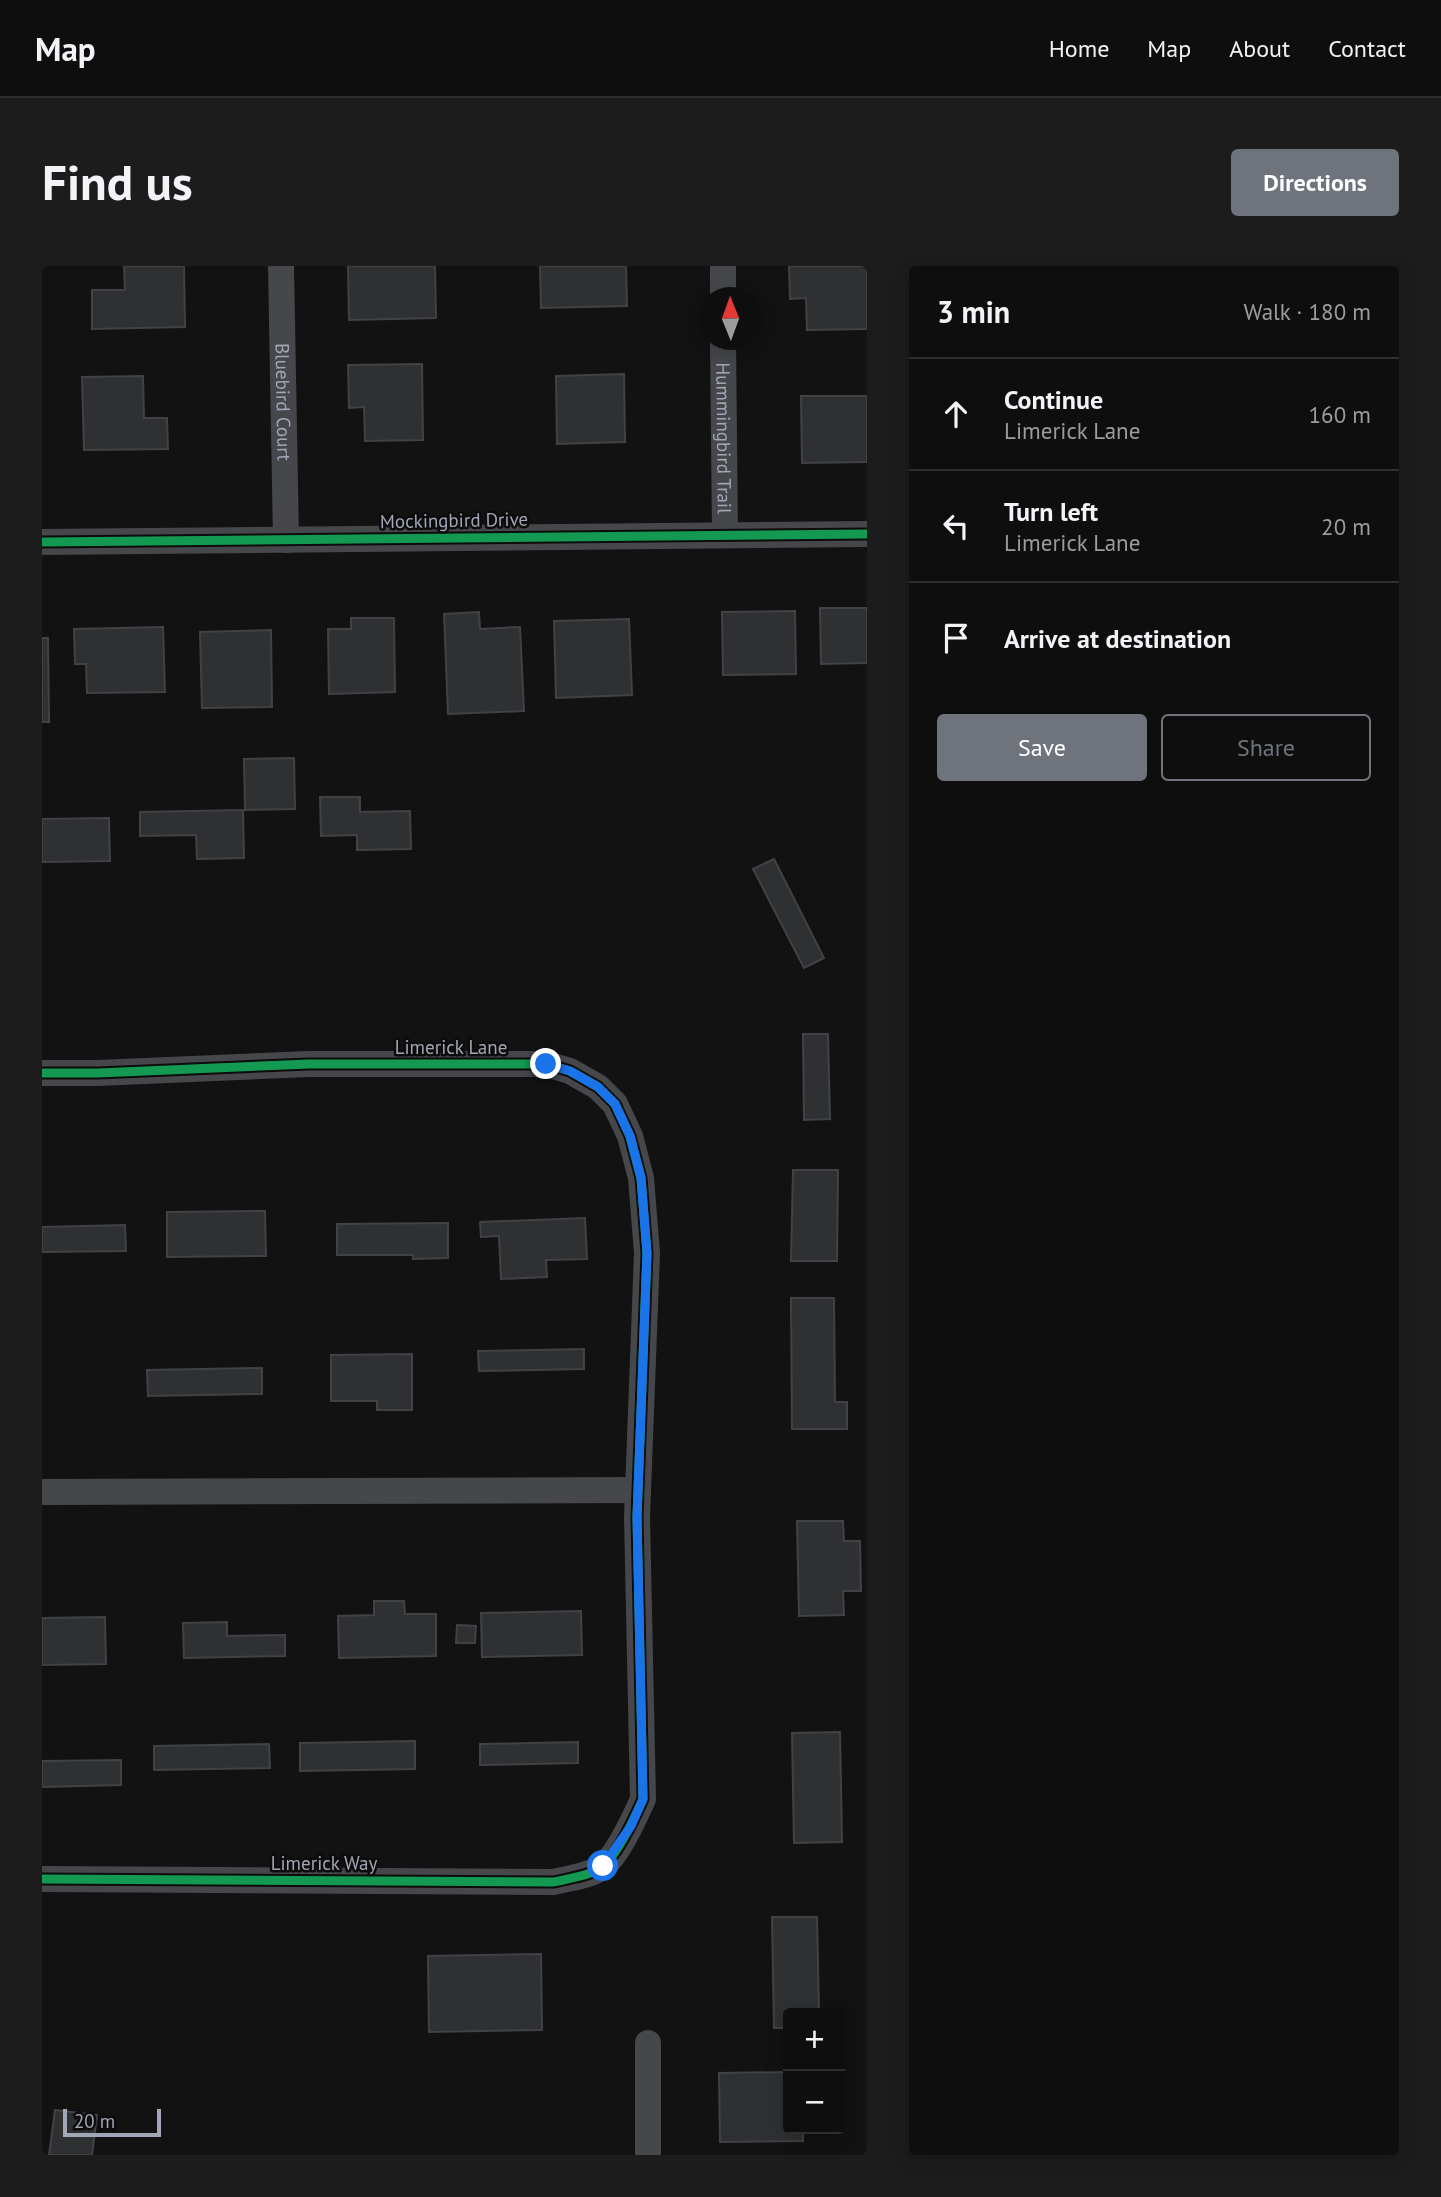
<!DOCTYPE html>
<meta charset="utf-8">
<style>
:root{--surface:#0e0e0e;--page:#1c1c1c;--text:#f1f3f6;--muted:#9b9c9e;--line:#2e2e2e;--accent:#6f737b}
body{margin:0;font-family:"PT Sans",sans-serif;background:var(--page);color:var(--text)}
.controls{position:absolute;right:21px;bottom:21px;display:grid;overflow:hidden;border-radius:7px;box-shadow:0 4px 18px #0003}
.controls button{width:63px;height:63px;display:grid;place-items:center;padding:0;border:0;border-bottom:2px solid var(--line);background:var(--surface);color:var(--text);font:35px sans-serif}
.compass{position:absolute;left:657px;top:21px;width:63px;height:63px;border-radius:50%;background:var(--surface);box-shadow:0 4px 18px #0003;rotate:359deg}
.scale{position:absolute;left:21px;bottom:18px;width:98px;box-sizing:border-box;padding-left:7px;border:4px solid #a1a7b4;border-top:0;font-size:19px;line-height:24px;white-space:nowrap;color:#a1a7b4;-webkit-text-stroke:5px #0c0c0d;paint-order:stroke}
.stop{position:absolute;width:21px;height:21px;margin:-16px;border:5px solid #1a73e8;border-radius:50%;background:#fff}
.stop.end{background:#1a73e8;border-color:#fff;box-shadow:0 2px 7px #0008}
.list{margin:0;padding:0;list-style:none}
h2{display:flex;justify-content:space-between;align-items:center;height:91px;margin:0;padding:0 28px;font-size:30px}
h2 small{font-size:23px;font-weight:400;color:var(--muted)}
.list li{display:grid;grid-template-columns:46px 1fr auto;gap:21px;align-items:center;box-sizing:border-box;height:112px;padding:0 28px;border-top:2px solid var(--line)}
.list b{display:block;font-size:26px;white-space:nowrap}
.list p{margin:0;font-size:23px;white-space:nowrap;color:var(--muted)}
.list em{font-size:23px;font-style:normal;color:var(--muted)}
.actions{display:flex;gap:14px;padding:21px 28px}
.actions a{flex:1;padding:16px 0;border:2px solid var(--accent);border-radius:7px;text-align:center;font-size:24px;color:var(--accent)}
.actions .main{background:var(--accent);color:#fff}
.icon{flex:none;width:38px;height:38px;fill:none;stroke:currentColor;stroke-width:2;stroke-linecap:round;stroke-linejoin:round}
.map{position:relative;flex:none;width:825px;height:1889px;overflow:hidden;border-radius:7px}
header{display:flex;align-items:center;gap:42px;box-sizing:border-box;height:98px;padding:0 35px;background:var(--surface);border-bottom:2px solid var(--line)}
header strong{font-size:33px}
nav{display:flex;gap:38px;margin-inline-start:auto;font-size:24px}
.intro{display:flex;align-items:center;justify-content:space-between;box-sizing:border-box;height:168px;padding:0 42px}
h1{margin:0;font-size:49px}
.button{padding:18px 32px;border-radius:7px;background:var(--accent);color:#fff;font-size:24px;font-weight:700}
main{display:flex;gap:42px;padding:0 42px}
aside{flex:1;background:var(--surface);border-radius:7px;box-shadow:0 4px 18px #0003}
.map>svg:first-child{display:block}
.building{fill:#2f3031;stroke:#404246;stroke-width:2}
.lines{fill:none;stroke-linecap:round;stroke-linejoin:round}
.minor{stroke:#46474b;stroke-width:26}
.cycleway-casing{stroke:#0c0c0d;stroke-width:13}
.cycleway{stroke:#139951;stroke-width:9}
.route{stroke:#1a73e8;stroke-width:9}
.labels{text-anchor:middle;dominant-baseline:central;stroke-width:5;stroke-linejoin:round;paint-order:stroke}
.street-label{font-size:19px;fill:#a1a7b4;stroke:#0c0c0d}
</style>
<header>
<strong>Map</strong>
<nav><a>Home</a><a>Map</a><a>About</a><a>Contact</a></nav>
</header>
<div class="intro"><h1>Find us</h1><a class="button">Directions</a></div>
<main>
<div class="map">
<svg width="825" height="1889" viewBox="0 0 825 1889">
<rect width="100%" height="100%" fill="#121212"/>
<path class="building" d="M82,0h60l1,61 -93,2v-39h33z
M306,0h87l1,52 -87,2z
M498,0h86l1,40 -86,2z
M747,0h78v63l-60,1 -1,-32 -16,1z
M380,98l1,76 -58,1 -1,-34 -15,1 -1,-43z
M582,108l1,68 -68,2 -1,-68z
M101,110l1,42h23l1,31 -84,1 -2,-73z
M759,130h66v66l-65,1z
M778,342h47v55l-46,1z
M753,345l1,63 -73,1 -1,-63z
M437,346l1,17 40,-2 4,84 -76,3 -4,-100z
M309,352h43l1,74 -66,2 -1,-65h23z
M587,353l3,76 -76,3 -2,-77z
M121,361l2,65 -78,1 -1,-29h-11l-1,-35z
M229,364l1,77 -70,1 -2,-76z
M0,372h6l1,84h-7z
M252,492l1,51 -50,1 -1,-51z
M278,531h40v15l50,-1 1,38 -54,1v-15l-36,1z
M201,544l1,48 -47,1 -1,-24 -56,1v-24z
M67,552l1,43 -68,1v-43z
M732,593l50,99 -20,10 -51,-99z
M761,768h25l2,85 -26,1z
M751,904h45l-1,91h-46z
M223,945l1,45 -99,1v-45z
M543,952l2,41 -41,1 1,17 -46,2 -2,-43 -18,1 -1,-15z
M406,957v35l-35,1v-4h-76v-31z
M83,959l1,26 -84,1v-25z
M749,1032h43l1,104h12v27h-55z
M542,1083v20l-105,2 -1,-20z
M370,1088v56h-35v-9h-46v-46z
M220,1102v26l-114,2 -1,-26z
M755,1255h46l1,20h16l1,50h-18l1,24 -45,1z
M332,1335h30l1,13h31v42l-97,2 -1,-42 36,-1z
M539,1345l1,44 -100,2 -1,-44z
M63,1351l1,47 -64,1v-47z
M185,1356v14l58,-1v21l-101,2 -1,-35z
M415,1359l19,1 -1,17h-19z
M798,1466l2,110 -48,1 -2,-110z
M373,1475v28l-115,2v-28z
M536,1476v21l-98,2v-21z
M227,1478l1,24 -116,2v-24z
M79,1494v25l-79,2v-26z
M730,1651h45l2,96h-31v15h-14z
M499,1688l1,76 -113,2 -1,-76z
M746,1806v57h15v12l-83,1 -1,-69z
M13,1844l42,5 -5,40h-43z"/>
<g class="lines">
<g class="minor">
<path id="s1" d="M239,0l5,274"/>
<path d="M681,0v32"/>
<path id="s2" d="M681,74l2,195"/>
<path d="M0,276l825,-8"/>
<path d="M0,807h56l211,-9h237l24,7 28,16 17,17 15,32 11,42 6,75 -10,264 6,282c-8,18 -25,56 -41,68 -12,9 -33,11 -48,15l-512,-3"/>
<path d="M0,1226l596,-2"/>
<path d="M606,1777v112"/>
</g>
<defs>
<path id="cycleway" d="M0,276l825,-8
M0,807h56l211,-9h237l24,7 28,16 17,17 15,32 11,42 6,75 -10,264 6,282c-8,18 -25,56 -41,68 -12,9 -33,11 -48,15l-512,-3"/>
</defs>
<use href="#cycleway" class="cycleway-casing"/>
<use href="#cycleway" class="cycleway"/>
</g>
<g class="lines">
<path class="route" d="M504,798l24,7 28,16 17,17 15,32 11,42 6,75 -10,264 6,282 -12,27 -28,40"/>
</g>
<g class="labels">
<g class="street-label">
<text stroke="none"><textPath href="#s1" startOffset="136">Bluebird Court</textPath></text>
<text stroke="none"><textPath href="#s2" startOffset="98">Hummingbird Trail</textPath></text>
<text transform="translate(412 254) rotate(-1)">Mockingbird Drive</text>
<text x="409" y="781">Limerick Lane</text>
<text x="282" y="1597">Limerick Way</text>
</g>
</g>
</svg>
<div class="controls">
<button>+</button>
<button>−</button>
</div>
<svg class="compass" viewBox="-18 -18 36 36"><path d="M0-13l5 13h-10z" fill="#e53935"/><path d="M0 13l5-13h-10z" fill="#9b9c9e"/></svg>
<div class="scale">20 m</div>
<div class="stop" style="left:561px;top:1600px"></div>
<div class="stop end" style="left:504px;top:798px"></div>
</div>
<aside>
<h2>3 min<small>Walk · 180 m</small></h2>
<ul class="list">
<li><svg class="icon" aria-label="ahead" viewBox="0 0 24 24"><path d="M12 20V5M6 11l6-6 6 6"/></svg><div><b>Continue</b><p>Limerick Lane</p></div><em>160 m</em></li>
<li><svg class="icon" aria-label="left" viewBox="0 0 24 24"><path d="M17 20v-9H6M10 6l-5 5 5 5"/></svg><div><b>Turn left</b><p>Limerick Lane</p></div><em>20 m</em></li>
<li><svg class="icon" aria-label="arrive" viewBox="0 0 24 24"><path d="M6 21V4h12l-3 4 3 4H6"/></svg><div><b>Arrive at destination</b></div></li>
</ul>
<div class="actions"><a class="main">Save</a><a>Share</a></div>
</aside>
</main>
